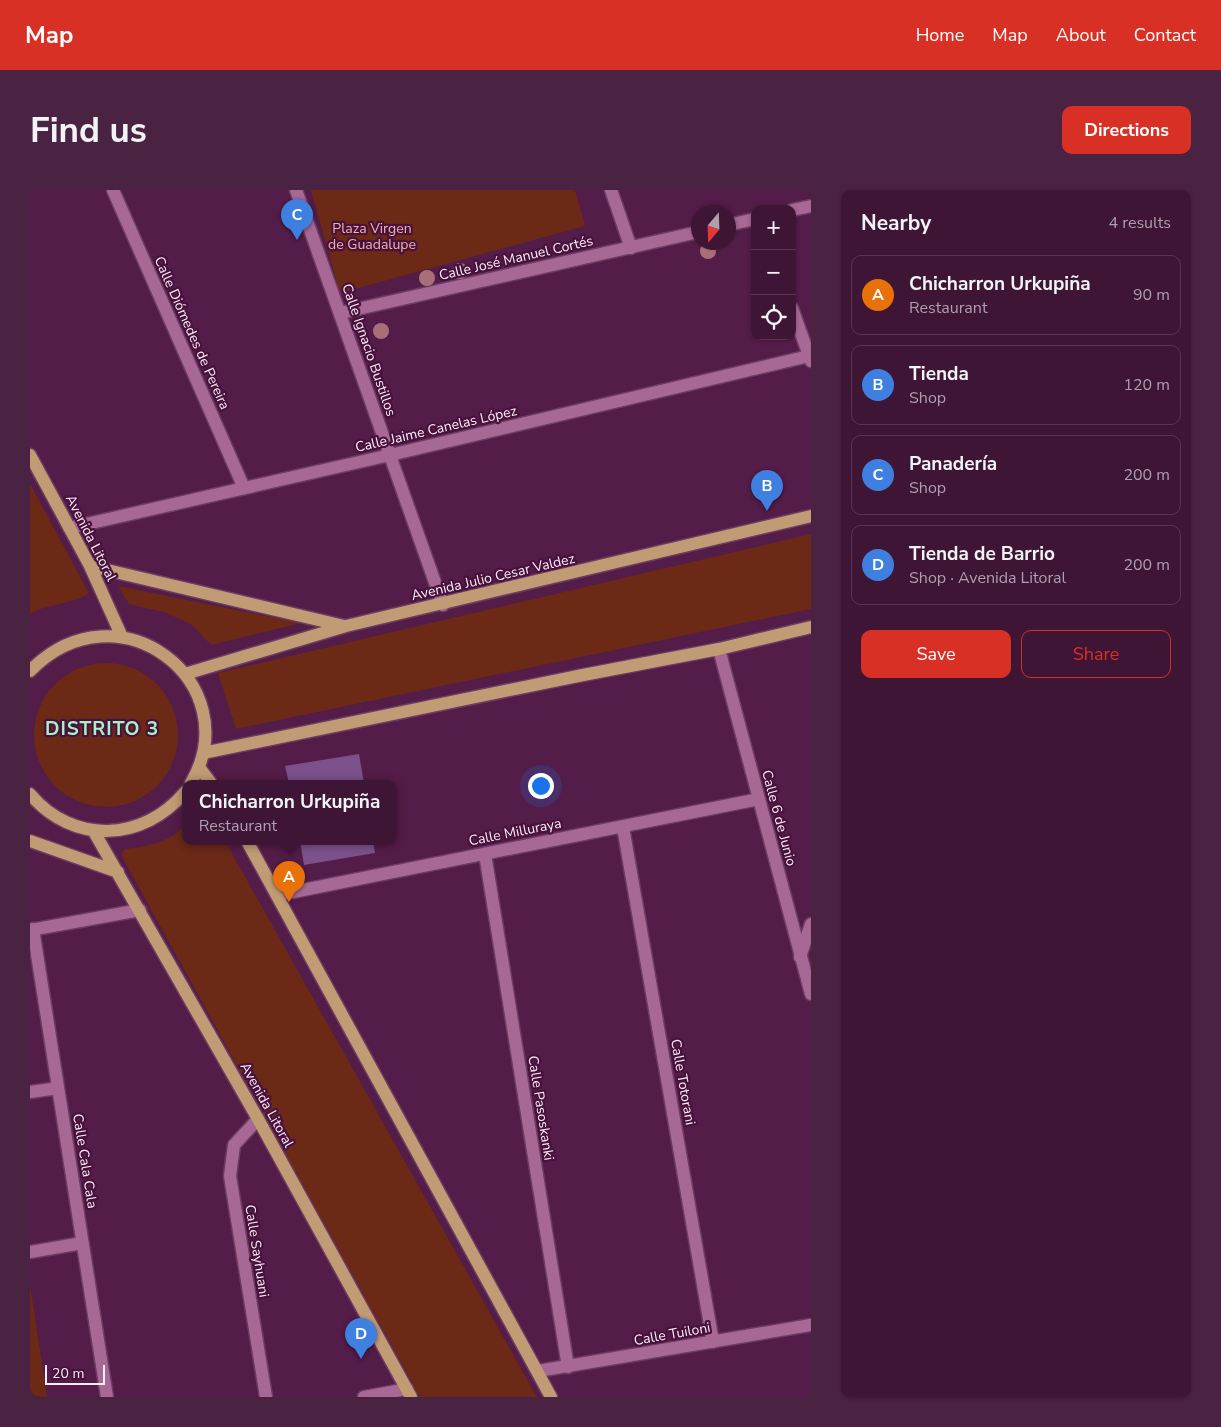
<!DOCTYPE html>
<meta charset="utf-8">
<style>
:root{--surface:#3f1536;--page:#4a2242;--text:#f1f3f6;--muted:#ad9fad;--line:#583451;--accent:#d93025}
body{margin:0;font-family:"Nunito Sans",sans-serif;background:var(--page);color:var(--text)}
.controls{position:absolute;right:15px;top:15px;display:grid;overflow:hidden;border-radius:10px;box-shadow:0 1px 4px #0004}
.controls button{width:45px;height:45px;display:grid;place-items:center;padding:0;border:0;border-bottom:1px solid var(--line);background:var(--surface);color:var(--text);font:25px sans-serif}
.compass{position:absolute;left:661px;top:15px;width:45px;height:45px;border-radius:50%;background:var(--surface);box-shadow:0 1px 4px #0004;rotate:199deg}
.scale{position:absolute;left:15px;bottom:12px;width:60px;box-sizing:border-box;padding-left:5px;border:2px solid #fbecf6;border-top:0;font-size:14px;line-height:18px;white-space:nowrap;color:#fbecf6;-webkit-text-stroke:4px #49113e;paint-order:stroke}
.you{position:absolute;left:510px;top:595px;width:18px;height:18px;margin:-12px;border:4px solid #fff;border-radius:50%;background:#1a73e8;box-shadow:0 0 0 8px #1a73e833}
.badge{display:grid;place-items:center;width:32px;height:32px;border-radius:50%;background:var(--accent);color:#fff;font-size:16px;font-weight:700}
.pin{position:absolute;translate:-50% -41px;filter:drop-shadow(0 1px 2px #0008)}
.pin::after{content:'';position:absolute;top:26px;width:18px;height:15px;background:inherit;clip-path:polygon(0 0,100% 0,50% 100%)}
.popup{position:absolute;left:152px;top:590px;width:215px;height:65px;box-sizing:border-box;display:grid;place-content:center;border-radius:10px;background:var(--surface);filter:drop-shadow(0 1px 4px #0005);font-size:16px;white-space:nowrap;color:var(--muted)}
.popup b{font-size:19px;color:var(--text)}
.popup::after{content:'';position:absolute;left:50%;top:100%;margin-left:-10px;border:10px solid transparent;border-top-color:var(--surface)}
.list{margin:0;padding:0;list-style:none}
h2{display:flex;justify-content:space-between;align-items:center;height:65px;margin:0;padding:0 20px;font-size:21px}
h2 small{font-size:16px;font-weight:400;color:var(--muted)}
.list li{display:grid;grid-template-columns:32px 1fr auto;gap:15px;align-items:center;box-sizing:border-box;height:80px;margin:0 10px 10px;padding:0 10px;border:1px solid var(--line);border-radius:10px}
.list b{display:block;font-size:19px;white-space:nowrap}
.list p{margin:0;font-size:16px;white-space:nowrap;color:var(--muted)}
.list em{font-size:16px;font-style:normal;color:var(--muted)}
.actions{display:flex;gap:10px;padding:15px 20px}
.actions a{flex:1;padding:11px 0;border:1px solid var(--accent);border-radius:10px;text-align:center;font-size:18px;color:var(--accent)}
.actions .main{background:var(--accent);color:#fff}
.icon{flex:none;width:28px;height:28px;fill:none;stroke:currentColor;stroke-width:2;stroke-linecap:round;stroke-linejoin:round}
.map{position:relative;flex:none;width:781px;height:1207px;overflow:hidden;border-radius:10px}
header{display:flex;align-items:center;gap:30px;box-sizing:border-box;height:70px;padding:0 25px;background:var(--accent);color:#fff}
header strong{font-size:24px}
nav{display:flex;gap:28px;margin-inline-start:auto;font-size:18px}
.intro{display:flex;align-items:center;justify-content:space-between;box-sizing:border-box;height:120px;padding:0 30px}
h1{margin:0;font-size:35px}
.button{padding:12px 22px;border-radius:10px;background:var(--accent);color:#fff;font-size:18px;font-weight:700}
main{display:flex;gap:30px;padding:0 30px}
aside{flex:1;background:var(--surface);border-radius:10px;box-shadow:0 1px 4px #0004}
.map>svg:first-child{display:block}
.green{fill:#6b2916}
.building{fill:#7c518b}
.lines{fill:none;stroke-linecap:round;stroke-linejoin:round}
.minor-casing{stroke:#6b3d62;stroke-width:15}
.major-casing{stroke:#6b3d62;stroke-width:15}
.minor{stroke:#a76896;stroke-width:12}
.major{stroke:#c19b73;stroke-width:12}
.tree{fill:#a96f79}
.labels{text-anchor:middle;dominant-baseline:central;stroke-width:4.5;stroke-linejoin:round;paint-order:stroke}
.park-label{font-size:14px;fill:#eeb3a1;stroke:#49113e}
.street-label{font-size:14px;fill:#fbecf6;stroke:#49113e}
.district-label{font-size:19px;font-weight:bold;letter-spacing:1px;fill:#a5f2c3;stroke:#49113e}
</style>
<header>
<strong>Map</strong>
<nav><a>Home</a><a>Map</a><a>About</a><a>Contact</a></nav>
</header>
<div class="intro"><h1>Find us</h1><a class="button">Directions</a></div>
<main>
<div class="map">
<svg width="781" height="1207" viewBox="0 0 781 1207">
<rect width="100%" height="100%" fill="#541c48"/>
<path class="green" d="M281,0h264l10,36 -245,67z
M0,294l59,109c-17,12 -41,10 -59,21z
M781,344v75l-575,120 -18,-56z
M88,396l183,37 -90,22 -19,-20 -25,-12 -38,-9z
M4 545a72 72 0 1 1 144 0a72 72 0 1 1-144 0Z
M155,635v16h40l312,556h-117l-299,-542 4,-6c22,-2 46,-7 60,-24z
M0,1094l17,113h-17z"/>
<path class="building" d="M329,564l5,29h-75l-4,-17z
M270,651h73l2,12 -71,12z"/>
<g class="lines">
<defs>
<path id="minor" d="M83,0l131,298
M266,0l147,415
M581,0l20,58
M762,20l19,-4
M698,35l27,-6
M762,118l19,53
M310,123l358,-81
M39,338l321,-73 419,-99
M689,459l92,345
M593,637l90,515
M455,664l83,513
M248,705l481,-96
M3,739l74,468
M0,740l110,-20
M770,767l11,-33
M0,902l28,-4
M228,929l-24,26 -4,31 36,221
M0,1062l52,-9
M508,1181l273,-46
M334,1207l43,-8"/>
<path id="major" d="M0,265l60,111 32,71
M60,376l254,60
M0,481c88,-90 219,12 161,112
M155,484l161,-48 465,-110
M173,563l380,-78 136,-26 92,-22
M169,577l12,16
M0,604c43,51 113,48 155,-2
M63,640l165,289 153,278
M0,651l88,31
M217,651l304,556"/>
</defs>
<use href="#minor" class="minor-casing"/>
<use href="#major" class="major-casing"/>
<use href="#minor" class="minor"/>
<use href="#major" class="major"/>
</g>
<g class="tree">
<circle cx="678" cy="61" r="8"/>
<circle cx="430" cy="81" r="8"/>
<circle cx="397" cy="88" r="8"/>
<circle cx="351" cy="141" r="8"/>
</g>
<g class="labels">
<g class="park-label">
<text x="342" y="38">Plaza Virgen<tspan x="342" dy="16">de Guadalupe</tspan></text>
</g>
<g class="street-label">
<text transform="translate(486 68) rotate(-13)">Calle José Manuel Cortés</text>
<text transform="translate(162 143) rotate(66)">Calle Diómedes de Pereira</text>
<text transform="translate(339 160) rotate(71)">Calle Ignacio Bustillos</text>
<text transform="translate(406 239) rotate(-13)">Calle Jaime Canelas López</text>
<text transform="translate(61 348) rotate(63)">Avenida Litoral</text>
<text transform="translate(463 387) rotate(-13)">Avenida Julio Cesar Valdez</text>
<text transform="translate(749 628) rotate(75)">Calle 6 de Junio</text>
<text transform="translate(485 642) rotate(-11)">Calle Milluraya</text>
<text transform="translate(653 892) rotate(80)">Calle Totorani</text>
<text transform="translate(237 915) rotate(61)">Avenida Litoral</text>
<text transform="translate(511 918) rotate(81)">Calle Pasoskanki</text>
<text transform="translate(55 971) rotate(81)">Calle Cala Cala</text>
<text transform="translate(227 1061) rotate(81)">Calle Sayhuani</text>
<text transform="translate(642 1144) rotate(-10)">Calle Tuiloni</text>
</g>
<g class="district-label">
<text x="72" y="539">DISTRITO 3</text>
</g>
</g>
</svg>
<div class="controls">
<button>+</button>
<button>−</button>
<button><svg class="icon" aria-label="locate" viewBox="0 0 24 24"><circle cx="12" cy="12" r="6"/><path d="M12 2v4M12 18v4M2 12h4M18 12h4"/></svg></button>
</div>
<svg class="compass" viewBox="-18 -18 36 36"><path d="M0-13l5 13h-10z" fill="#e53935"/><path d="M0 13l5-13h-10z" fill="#ad9fad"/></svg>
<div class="scale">20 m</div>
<div class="you"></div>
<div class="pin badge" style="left:259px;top:712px;background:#e8710a">A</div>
<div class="popup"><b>Chicharron Urkupiña</b>Restaurant</div>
<div class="pin badge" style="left:737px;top:321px;background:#3f7fe0">B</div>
<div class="pin badge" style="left:267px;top:50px;background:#3f7fe0">C</div>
<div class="pin badge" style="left:331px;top:1169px;background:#3f7fe0">D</div>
</div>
<aside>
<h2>Nearby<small>4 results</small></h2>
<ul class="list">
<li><span class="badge" style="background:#e8710a">A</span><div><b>Chicharron Urkupiña</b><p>Restaurant</p></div><em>90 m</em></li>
<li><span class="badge" style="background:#3f7fe0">B</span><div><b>Tienda</b><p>Shop</p></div><em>120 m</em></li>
<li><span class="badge" style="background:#3f7fe0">C</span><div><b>Panadería</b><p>Shop</p></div><em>200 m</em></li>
<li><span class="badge" style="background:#3f7fe0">D</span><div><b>Tienda de Barrio</b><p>Shop · Avenida Litoral</p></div><em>200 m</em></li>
</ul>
<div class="actions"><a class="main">Save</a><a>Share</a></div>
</aside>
</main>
